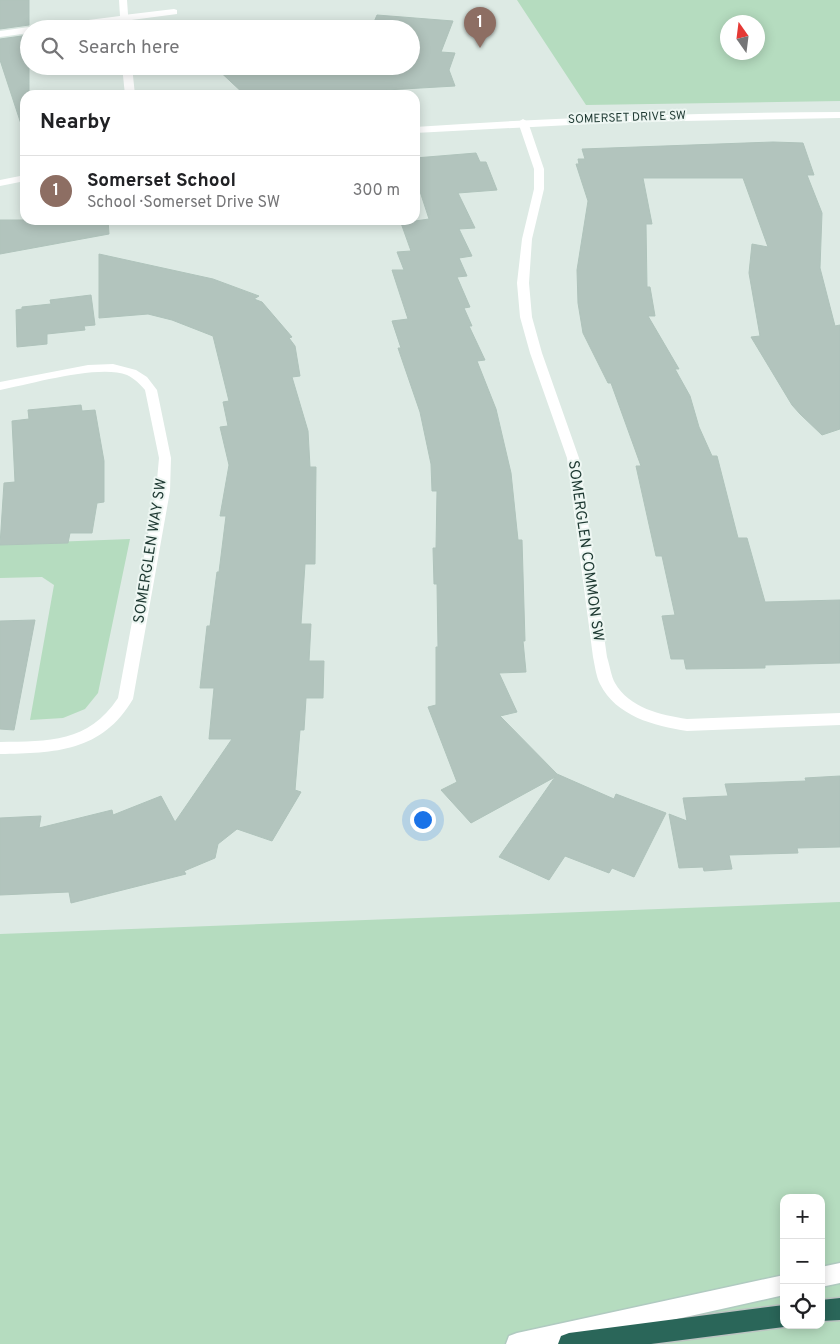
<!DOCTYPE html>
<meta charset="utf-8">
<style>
:root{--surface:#fff;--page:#f6f6f6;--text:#202124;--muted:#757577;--line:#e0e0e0;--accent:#111827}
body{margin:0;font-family:Overpass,sans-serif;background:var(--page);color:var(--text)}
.controls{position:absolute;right:15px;bottom:15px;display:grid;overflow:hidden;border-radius:10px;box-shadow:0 2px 12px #0003}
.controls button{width:45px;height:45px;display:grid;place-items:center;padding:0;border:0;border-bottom:1px solid var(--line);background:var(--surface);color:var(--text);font:25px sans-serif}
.compass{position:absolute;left:720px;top:15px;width:45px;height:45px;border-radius:50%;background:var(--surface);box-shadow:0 2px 12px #0003;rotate:346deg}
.you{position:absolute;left:422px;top:819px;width:18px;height:18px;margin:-12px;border:4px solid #fff;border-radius:50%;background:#1a73e8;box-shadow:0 0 0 8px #1a73e833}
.badge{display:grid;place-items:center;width:32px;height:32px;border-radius:50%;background:var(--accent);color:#fff;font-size:16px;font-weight:700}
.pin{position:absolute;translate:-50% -41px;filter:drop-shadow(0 1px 2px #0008)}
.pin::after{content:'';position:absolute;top:26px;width:18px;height:15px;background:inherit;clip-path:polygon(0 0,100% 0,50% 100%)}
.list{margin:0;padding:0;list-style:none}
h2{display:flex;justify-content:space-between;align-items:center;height:65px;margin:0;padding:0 20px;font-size:21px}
h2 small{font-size:16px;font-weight:400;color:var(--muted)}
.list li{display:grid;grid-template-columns:32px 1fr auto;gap:15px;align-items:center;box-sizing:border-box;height:70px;padding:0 20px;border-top:1px solid var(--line)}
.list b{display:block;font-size:19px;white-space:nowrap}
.list p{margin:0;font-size:16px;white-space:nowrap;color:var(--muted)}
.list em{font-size:16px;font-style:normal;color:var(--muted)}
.icon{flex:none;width:28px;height:28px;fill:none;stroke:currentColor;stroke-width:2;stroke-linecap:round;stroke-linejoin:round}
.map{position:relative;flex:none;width:840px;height:1344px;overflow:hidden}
.search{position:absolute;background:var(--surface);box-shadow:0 2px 12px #0003;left:20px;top:20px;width:400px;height:55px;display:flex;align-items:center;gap:12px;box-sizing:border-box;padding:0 18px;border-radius:28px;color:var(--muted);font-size:19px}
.panel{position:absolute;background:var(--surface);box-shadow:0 2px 12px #0003;left:20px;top:90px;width:400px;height:135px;border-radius:15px}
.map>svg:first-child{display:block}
.green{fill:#b5dcbf;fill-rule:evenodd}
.building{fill:#b2c4bd;stroke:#afc3bb}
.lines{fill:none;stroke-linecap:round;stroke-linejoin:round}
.secondary-casing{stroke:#b0cac0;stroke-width:3}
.motorway-casing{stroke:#bcc4c2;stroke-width:3}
.service{fill:#fff;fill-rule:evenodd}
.minor{fill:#fff;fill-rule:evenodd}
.tertiary{fill:#fff;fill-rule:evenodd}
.secondary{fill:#fff;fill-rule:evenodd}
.motorway{fill:#2a6659;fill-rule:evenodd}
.labels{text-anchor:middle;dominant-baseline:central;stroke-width:4;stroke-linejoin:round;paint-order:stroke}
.far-street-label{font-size:12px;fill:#1e3932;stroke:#edf6f2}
.street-label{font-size:15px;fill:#1e3932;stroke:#edf6f2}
</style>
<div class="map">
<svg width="840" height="1344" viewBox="0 0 840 1344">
<rect width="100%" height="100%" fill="#ddeae4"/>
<path class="green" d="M517,0h323v101l-254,4zM758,22v30h-30v-30z
M130,539l-32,154 -13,16 -22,9 -33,2 24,-135 -12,-8 -42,1v-34z
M840,902v442h-840v-410zM784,1198h37v127h-37z"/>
<path class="building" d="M0,0h29v25l-29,4z
M377,15l76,6 -12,31 14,1 -6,17 6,16 -69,4v2l-17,1v2h-124l-31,-29h197v-37h-40z
M29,35v60h-4v35h-2l-23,-70v-21z
M773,142l30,1 11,32h-7l15,38 -2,55 15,58 5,-1v104l-18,6 -22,-21 -8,-9 -41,-68 9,-1 -11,-63 3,-29 16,3 -25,-69h-100l9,46h-6l1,63h3l5,29h-7l31,53h-4l15,27 9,31 13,29h5l21,82h9l18,64 75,-2v63l-75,2v3l-79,1 -2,-10h-13l-9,-43 13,-1 -13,-59h-6l-20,-90h5l-30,-83h-3l-25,-50 -5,-30 -1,-33 11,-69 -12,-37h3l-1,-5h7l-3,-10z
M476,153l4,9h6l11,28 -39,3 17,35 -16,1 13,27 -13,2 8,18 -10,1 13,30 -6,1 8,18h-3l16,34 -8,1 19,48 15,64 7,67h4l3,101h-2l3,31 -27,1 18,39 -17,4 57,58 57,25 2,-5 50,19 -32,64 -22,-9 -3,5 -44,-17 -16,24 -50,-23 56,-80 -84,46 -30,-33 16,-8 -29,-75 8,-2v-58h2l-1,-63h-3l-1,-36h3l1,-57h-5l-1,-27 -11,-52 -22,-64h3l-9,-27 16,-2 -16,-49h12l-7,-18 14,-1 -10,-28 28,-4 -14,-43v-18z
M0,220h108l1,14 -109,20z
M99,254l114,25 46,17 -5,3 8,3 30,35 -3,1 6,8 5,30 -8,1 16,54 2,36h6l-1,97h-10l-4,60h10l-2,37h15l-1,37h-17l-2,32h-4l-5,60 6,2 -29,49 -35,-12 -19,15 -3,14 -31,13 2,3 -115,29 -2,-11 -69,3v-77l41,-2 -2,12 73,-18 1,5 48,-19 14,26 57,-83h-23l5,-51h-14l7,-62h3l7,-54h2l7,-56h-6l9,-51 -9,-38 8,-1 -5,-24 6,-1 -16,-65 -41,-16 -24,-6 -49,4z
M91,295l4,30 -11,1 1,4 -38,4v10l-30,3 -1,-37 6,-1v-2l29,-3 -1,-4z
M81,405l1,6 13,-1 9,51v41l-7,1 -5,30h-22l-2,10 -68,2 4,-62 11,-1 -3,-61 17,-2 -1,-9z
M35,620l-21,110 -14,-1v-108z
M840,776v71l-43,1 1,5 -69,2 3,14 -28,2 -1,-4 -24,1 -10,-54 18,7 -4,-23 45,-2 -3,-12 81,-3 -1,-3z"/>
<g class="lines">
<defs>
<path id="secondary" d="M840,1263v20l-19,4v-20z
M784,1275v20l-219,49h-59l3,-8 8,-3z"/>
<path id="motorway" d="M840,1298v22l-19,1v-21z
M784,1305v20h3l-3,2 -133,17h-93l3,-8 8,-3z"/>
</defs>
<use href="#secondary" class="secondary-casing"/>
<use href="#motorway" class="motorway-casing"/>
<path class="service" d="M174,9l3,1v4l-53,7 -4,-3 4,-3z"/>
<path class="minor" d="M119,0h8l2,29h-8l-1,-8 -57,8h-26l4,-3 79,-10z
M29,27l4,2h-4v4l-29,4v-6z
M122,66h10l3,29h-10z
M523,119l5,3 16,47v20l-12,50 -3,44 3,34 10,36 37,105 28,199c3,9 4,19 8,26 14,25 46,32 72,36l153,-6v12l-153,6c-33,-5 -71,-15 -87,-47 -4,-8 -5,-18 -7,-27l-26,-199 -37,-105 -10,-36 -3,-34 5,-44 12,-50v-20l-16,-47z
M113,364l23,6 11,7 10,13 14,68 -1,33 -37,208c-31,53 -78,54 -133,55v-12c49,-1 88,1 118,-44l38,-207 3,-33 -14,-68c-5,-6 -10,-11 -18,-15 -28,-11 -96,9 -127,15v-8l88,-17z"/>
<path class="tertiary" d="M840,112v6l-212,4 -213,11v-6c142,-10 283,-14 425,-15z
M25,175v6l-25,5v-6z"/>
<use href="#secondary" class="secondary"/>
<use href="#motorway" class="motorway"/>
</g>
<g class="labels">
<g class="far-street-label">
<text transform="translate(627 118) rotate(-2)">SOMERSET DRIVE SW</text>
</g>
<g class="street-label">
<text transform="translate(151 551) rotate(-81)">SOMERGLEN WAY SW</text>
<text transform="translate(585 551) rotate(82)">SOMERGLEN COMMON SW</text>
</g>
</g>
</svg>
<div class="controls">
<button>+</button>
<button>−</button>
<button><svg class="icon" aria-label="locate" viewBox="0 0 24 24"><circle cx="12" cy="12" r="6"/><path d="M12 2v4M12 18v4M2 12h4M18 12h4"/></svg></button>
</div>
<svg class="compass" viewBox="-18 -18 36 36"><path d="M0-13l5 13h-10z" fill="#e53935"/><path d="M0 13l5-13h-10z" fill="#757577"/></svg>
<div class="you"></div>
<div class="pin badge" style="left:480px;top:48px;background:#8d6e63">1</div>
<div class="search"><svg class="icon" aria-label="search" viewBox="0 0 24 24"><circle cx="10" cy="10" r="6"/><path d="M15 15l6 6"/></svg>Search here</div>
<section class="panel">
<h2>Nearby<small></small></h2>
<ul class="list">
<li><span class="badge" style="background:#8d6e63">1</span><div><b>Somerset School</b><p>School · Somerset Drive SW</p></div><em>300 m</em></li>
</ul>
</section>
</div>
